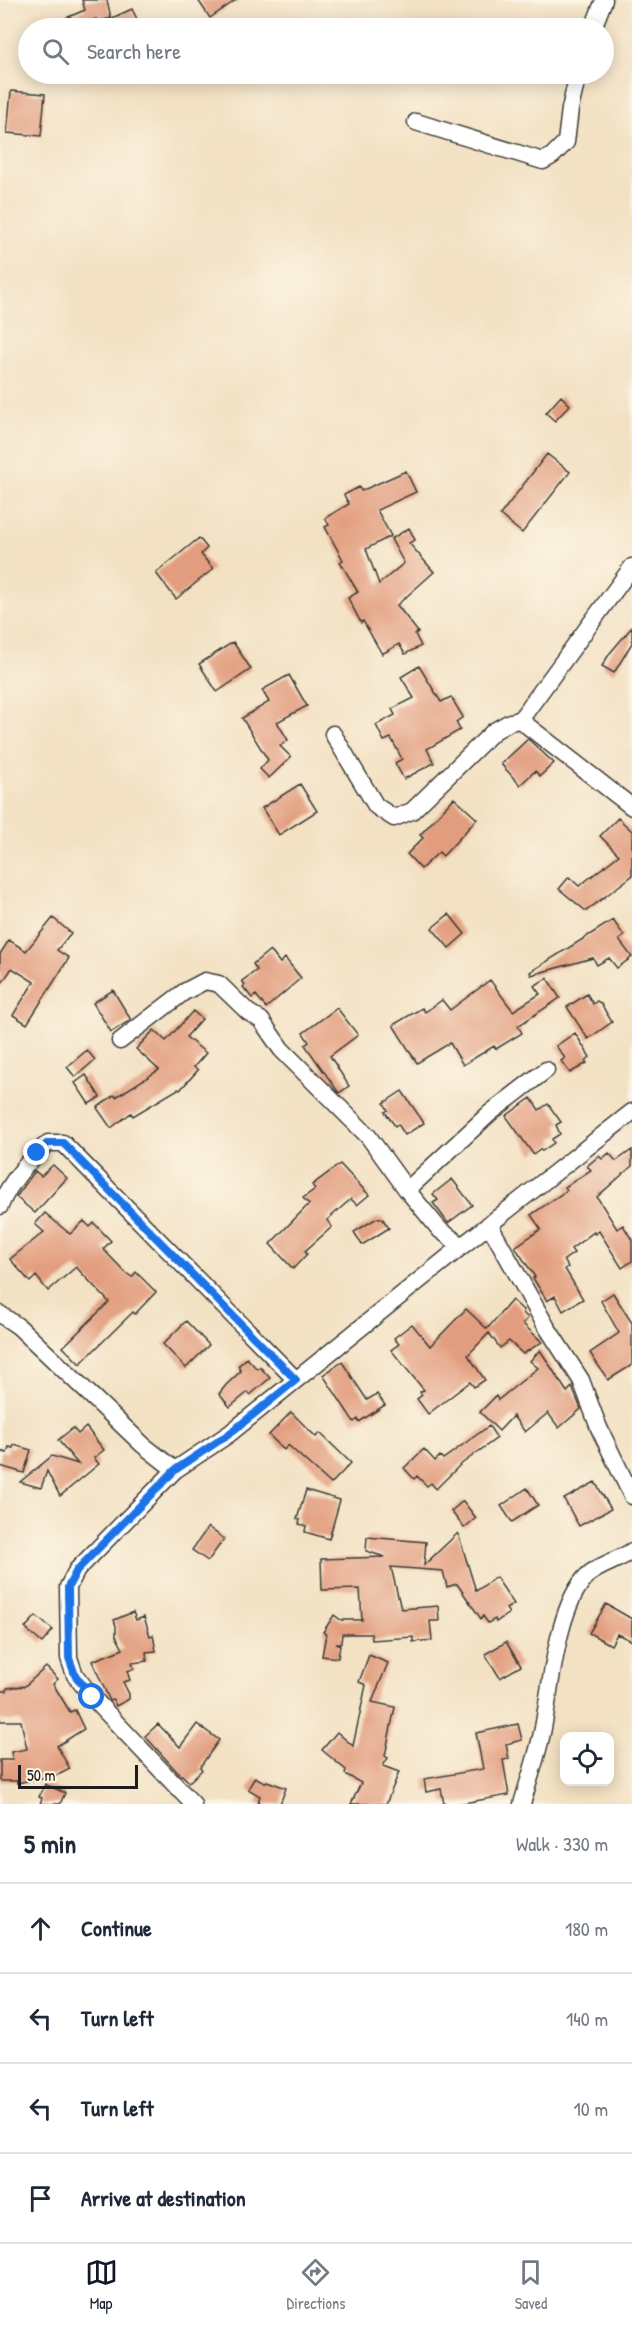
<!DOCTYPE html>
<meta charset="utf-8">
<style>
:root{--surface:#fff;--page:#f6f6f7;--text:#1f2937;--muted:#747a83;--line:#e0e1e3;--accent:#111827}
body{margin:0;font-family:"Patrick Hand",sans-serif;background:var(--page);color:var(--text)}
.controls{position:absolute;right:18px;bottom:18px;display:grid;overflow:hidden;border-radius:12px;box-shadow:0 3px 15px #0003}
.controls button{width:54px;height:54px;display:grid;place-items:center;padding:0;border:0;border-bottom:2px solid var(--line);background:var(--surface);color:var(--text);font:30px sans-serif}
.scale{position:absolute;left:18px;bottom:15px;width:120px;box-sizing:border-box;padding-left:6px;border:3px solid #1c1c1c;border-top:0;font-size:16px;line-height:21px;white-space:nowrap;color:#1c1c1c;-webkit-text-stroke:4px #fcf5e5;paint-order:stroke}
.stop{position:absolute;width:18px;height:18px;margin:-14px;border:4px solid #1a73e8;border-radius:50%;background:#fff}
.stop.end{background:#1a73e8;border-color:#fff;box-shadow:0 2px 6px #0008}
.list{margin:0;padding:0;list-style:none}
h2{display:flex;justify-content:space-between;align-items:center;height:78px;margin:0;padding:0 24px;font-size:26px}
h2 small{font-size:20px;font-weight:400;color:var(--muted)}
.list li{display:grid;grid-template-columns:39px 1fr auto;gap:18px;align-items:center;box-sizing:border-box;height:90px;padding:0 24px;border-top:2px solid var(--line)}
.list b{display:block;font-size:22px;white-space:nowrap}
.list em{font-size:20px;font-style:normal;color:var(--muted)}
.icon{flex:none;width:33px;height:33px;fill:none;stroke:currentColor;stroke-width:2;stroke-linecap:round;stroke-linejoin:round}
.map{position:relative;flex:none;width:632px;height:1804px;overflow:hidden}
.search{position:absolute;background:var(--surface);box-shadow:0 3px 15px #0003;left:18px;right:18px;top:18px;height:66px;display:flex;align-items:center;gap:15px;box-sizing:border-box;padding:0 21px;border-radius:33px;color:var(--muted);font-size:22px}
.sheet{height:438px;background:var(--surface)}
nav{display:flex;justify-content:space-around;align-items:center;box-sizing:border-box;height:84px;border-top:2px solid var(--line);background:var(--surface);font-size:16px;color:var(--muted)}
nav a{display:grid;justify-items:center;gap:3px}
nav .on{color:var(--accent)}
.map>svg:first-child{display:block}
.building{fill:#e29d7e}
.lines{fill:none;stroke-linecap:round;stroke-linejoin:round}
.minor-casing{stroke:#3c3a35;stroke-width:19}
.minor{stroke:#fff;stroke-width:16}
.route{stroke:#1a73e8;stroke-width:8}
</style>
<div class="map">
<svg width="632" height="1804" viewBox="0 0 632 1804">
<rect width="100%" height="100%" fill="#fcf5e5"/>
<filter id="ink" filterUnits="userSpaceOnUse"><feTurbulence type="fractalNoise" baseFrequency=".0167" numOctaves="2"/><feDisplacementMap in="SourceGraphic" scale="12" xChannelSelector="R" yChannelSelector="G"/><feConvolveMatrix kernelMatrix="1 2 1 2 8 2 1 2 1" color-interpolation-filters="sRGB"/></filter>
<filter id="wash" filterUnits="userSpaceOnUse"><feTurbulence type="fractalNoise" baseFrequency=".008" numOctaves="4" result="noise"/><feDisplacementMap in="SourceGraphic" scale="24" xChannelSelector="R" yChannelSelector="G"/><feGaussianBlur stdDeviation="1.35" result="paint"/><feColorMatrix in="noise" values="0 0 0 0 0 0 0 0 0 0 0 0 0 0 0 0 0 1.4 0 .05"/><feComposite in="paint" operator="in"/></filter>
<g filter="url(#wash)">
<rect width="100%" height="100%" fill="#f3e1c3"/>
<g id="blocks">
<path class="building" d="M82,0h25l4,18 -14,4 -1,-3 -23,9h-31l43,-18z
M198,0h38l-26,18z
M132,9l6,12 -16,7h-8l-4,-9z
M11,91l34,3 -4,42 -34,-3z
M561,396l9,9 -15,16 -9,-8z
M547,454l23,18 -48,61 -22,-18z
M406,471l10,21 -39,18 14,26 -25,13 13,35 25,-21 -13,-24 18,-11 6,12 -6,3 25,29 -37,33 21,27 -3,2 6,12 -16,8 -6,-10 -17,10 -19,-33 -2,2 -13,-25 10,-6 -18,-30 3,-2 -18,-33 4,-2 -4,-7 24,-14 -5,-9 15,-8 2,4z
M199,538l8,10 -6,6 12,15 -37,30 -20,-26z
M632,627v16l-18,30 -12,-7 8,-13z
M233,642l18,27 -34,23 -18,-28z
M419,666l22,36 10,-5 12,20 -7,5 4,8 -33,19 7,14 -30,16 -9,-16 7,-4 -11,-21 -7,3 -8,-16 19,-10 -3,-6 22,-11 -13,-21z
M289,675l18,31 -30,16 11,18 -8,6 11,11 -22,21 -9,-9 8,-9 -26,-42 27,-16 -7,-12z
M528,739l26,24 -14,13 -5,-5 -15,14 -19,-21z
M300,784l17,27 -38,24 -17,-27z
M454,798l23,21 -34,37 -4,-4 -18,17 -14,-15 16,-16 -3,-3z
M618,818l14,13v45l-46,35 -27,-22 10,-12 10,9 40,-31 -19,-19z
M449,914l16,20 -16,14 -17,-20z
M53,918l18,15 -14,17 12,8 -42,66 -14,-9 21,-33 -22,-14 -12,18v-32l9,-14 17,11z
M613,920l11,16 -5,4 13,17 -15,11 -8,-10 -12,7 -4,-7 -62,17 -1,-3z
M270,950l10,13 5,-5 16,20 -35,30 -10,-13 -4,3 -9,-11 2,-2 -3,-4 15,-11 -4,-6z
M547,978l13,20 -42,28 4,7 -26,16 -2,-3 -31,19 -13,-22 -33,20 -24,-38 29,-17 3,4 17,-12 8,10 40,-30 23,31 27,-17 -6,-8z
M113,990l18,30 -20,12 -18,-29z
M587,994l6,10 4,-3 4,3 11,18 -24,17 -21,-32z
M337,1008l21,27 -28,21 19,30 -10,7 -34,-48 4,-3 -6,-9z
M193,1011l9,8 -16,18 20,16 -12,14 4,3 -18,20 -2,-1 -45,27 -2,-3 -20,15 -14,-20 17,-13 2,2 43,-27 -23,-21 18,-19 12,11z
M575,1033l15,24 -5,4 2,2 -17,10 -9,-12 4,-3 -9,-12z
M87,1050l8,10 -20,17 -8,-10z
M86,1075l14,22 -11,7 -14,-21z
M402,1091l22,32 -19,12 -7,-11 -3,2 -10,-14 3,-2 -4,-7z
M531,1098l8,12 9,-6 13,18 -5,3 4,9 -8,5 2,4 -12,8 -2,-2 -7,5 -27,-38z
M632,1150v16l-35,31 20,32 6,-4 9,15v21l-10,7 -23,-37 -4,3 -1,-2 -23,17 3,4 -10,7 4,7 -3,2 18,30 -20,12 -8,-15 -8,5 -14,-23 2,-1 -20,-30 26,-18 -10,-14 36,-25 -2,-3 26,-17 -4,-4 12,-10 3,3 7,-6 7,8z
M340,1164l29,31 -12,10 -6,-6 -24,21 5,7 -27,24 2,3 -14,15 -23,-25 39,-40 -6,-6 12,-9 -3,-4z
M53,1165l14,13 -32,35 -19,-16 19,-26 6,5z
M452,1179l20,26 -24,18 -15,-20 5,-3 -5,-6z
M45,1213l25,21 14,-13 6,6 4,-4 17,18 -8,8 23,24 6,4 4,-5 20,20 -21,22 -2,-2 -53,52 -17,-17 46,-45 -33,-35 -28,24 -12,-15 -6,6 -20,-23 34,-27 -9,-8z
M377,1218h5l7,10 -27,17 -8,-13z
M613,1293l19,30v42l-24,15 -18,-27 29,-20 -18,-32z
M512,1300l11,10v3l5,5 -5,6 19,18 -19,12 -14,-13 -9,7 -11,-15 -21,22 17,25 -11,7 -4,-5 -42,32 -11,-15 5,-4 -2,-3 4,-2 -33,-40 8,-6 -5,-6 18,-14 18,22 36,-37 21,20z
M186,1321l23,24 -23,23 -23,-24z
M540,1350l27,42 5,-5 9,22 -22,19 -11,-15 -23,19 -12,-16 -14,15 -19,-19 16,-16 2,4 40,-32 -8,-7z
M247,1358l10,11 3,-2 10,11 -20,17 -2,-3 -18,15 -11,-13 7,-9 15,-14 -3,-5z
M342,1362l25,38 10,-6 8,11 -26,17 -1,-3 -4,3 -31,-47z
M291,1412l25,25 4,-4 31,30 -20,21 -43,-39 -4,5 -15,-15z
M489,1426l8,12 -37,27 -24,24 -5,-6 -4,3 -10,-10 -3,3 -10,-11 20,-19 11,12 5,-5 3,3z
M86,1427l18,23 -10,8 5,6 -39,32 -13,-25 -6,17 -21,-6 32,-26 26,8 -20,-24 15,-12 5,6z
M14,1445l17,5 -7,23 -24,-7v-15l7,2 2,-6 4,1z
M595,1482l16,27 -32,17 -15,-27z
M527,1488l11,17 -26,17 -11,-16z
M306,1490l34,10 -11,39 -24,-7 1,-6 -7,-2 1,-4 -3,-1z
M463,1501l13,17 -12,10 -13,-17z
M208,1527l16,12 -16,22 -16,-11z
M458,1533l18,58 20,-14 18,27 -8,5 3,4 -13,9 -1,-3 -7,4 -5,-7 -2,3 -24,-35 -10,3 -4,-16 -52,-4 10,42 37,-3 1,15h-9l2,19 -19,2v-5l-41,3 -1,-6h-29l-1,9h-5l4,2 -2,13 -16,-2 4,-22 -3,-2 11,-17 7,5h21l-2,-31 -38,1 -1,-31 64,-2 -19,-6 1,-14 59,5 -2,23z
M606,1604l26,15v22l-15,-7 -6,11 -22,-12z
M133,1612l3,8 8,-3 6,19 3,-1 3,16 -10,1 1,9 -15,2 2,6 -7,2 3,9 -7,2 6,12v5l-13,7 -3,-7 -3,2 -18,-40 31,-12 -7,-13v-10l-2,-6z
M36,1616l17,14 -11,13 -17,-15z
M506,1642l15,24 -21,12 -15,-24z
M369,1655l19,8 -16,39 23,5 -10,49 3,2 -5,8 16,6 -13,32h-35l10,-21 -16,-9 1,-4 -24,-20 15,-18 16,14 13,-61 -7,-3z
M46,1667l12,12 -5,5 17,28 5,-2 9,19 -27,17 13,23 -10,5 -43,9v-2h-17v-21h13l-2,-8 16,-3 -6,-28h-21v-30h7v-3l18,-2z
M158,1724l22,23 17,-23 22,16 -19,27 2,3 -13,12 -7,-7 -1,1 -36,-40z
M518,1724l4,16 -16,4 3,15 -6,1 6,35 -51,9h-14l-3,-15 -15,3 -2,-13 59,-10 -7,-36z
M255,1777l11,6 1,-2 19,7 -6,16h-23l3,-8 -12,-7z
M45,1784l20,9 -5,11h-20l2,-6 -3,-1z"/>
</g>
</g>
<g filter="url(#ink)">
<use href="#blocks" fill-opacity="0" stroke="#3c3a35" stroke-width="1.5"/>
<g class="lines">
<defs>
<path id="minor" d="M593,28l11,-28
M416,122l127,39 9,-5 14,-14 4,-33 8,-35
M520,720l112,-153
M333,734l43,72 18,12 18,-7 82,-80 16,-9 10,-2 112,87
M120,1041l64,-49 21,-11 14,3 29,28 13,8 20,29 87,87 39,54 33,40 22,16
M407,1190l83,-77 56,-43
M0,1206c9,-23 30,-47 48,-63h15l233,237
M489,1224l57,102 35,54 18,48 33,68
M0,1314l19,13 124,118 32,25 54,-36 233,-188 170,-134
M175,1470l-98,100 -9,17 1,71 6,17 17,22 101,107
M522,1804c7,-25 16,-50 21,-76 8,-41 14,-124 45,-153 9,-9 31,-15 44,-24"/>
</defs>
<use href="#minor" class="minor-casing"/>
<use href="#minor" class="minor"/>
</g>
</g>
<g class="lines" filter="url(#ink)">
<path class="route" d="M37,1153l11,-10h15l233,237 -67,54 -54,36 -98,100 -9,17 1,71 6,17 17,22"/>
</g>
</svg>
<div class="controls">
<button><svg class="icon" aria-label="locate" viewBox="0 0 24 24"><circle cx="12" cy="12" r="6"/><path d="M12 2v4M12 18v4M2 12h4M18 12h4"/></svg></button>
</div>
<div class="scale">50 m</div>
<div class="stop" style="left:92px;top:1697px"></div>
<div class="stop end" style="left:37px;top:1153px"></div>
<div class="search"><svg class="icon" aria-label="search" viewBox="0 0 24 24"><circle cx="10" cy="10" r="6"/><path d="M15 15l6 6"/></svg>Search here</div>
</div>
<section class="sheet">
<h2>5 min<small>Walk · 330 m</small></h2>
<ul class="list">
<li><svg class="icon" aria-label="ahead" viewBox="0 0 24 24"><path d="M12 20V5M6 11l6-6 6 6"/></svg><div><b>Continue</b></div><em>180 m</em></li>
<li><svg class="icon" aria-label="left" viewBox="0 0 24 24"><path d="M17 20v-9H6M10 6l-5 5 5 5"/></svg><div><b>Turn left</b></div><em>140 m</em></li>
<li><svg class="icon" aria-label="left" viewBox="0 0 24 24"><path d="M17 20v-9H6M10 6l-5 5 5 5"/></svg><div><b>Turn left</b></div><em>10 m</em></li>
<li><svg class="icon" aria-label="arrive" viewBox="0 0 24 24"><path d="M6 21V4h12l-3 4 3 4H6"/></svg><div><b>Arrive at destination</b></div></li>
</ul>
</section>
<nav>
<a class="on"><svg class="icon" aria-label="map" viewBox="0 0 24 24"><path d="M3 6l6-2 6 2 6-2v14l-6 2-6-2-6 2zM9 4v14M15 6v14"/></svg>Map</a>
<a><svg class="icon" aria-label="directions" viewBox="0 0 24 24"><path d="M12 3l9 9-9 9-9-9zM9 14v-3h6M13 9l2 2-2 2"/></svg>Directions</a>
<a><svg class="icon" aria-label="saved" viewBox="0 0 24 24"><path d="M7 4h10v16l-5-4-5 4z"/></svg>Saved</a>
</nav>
